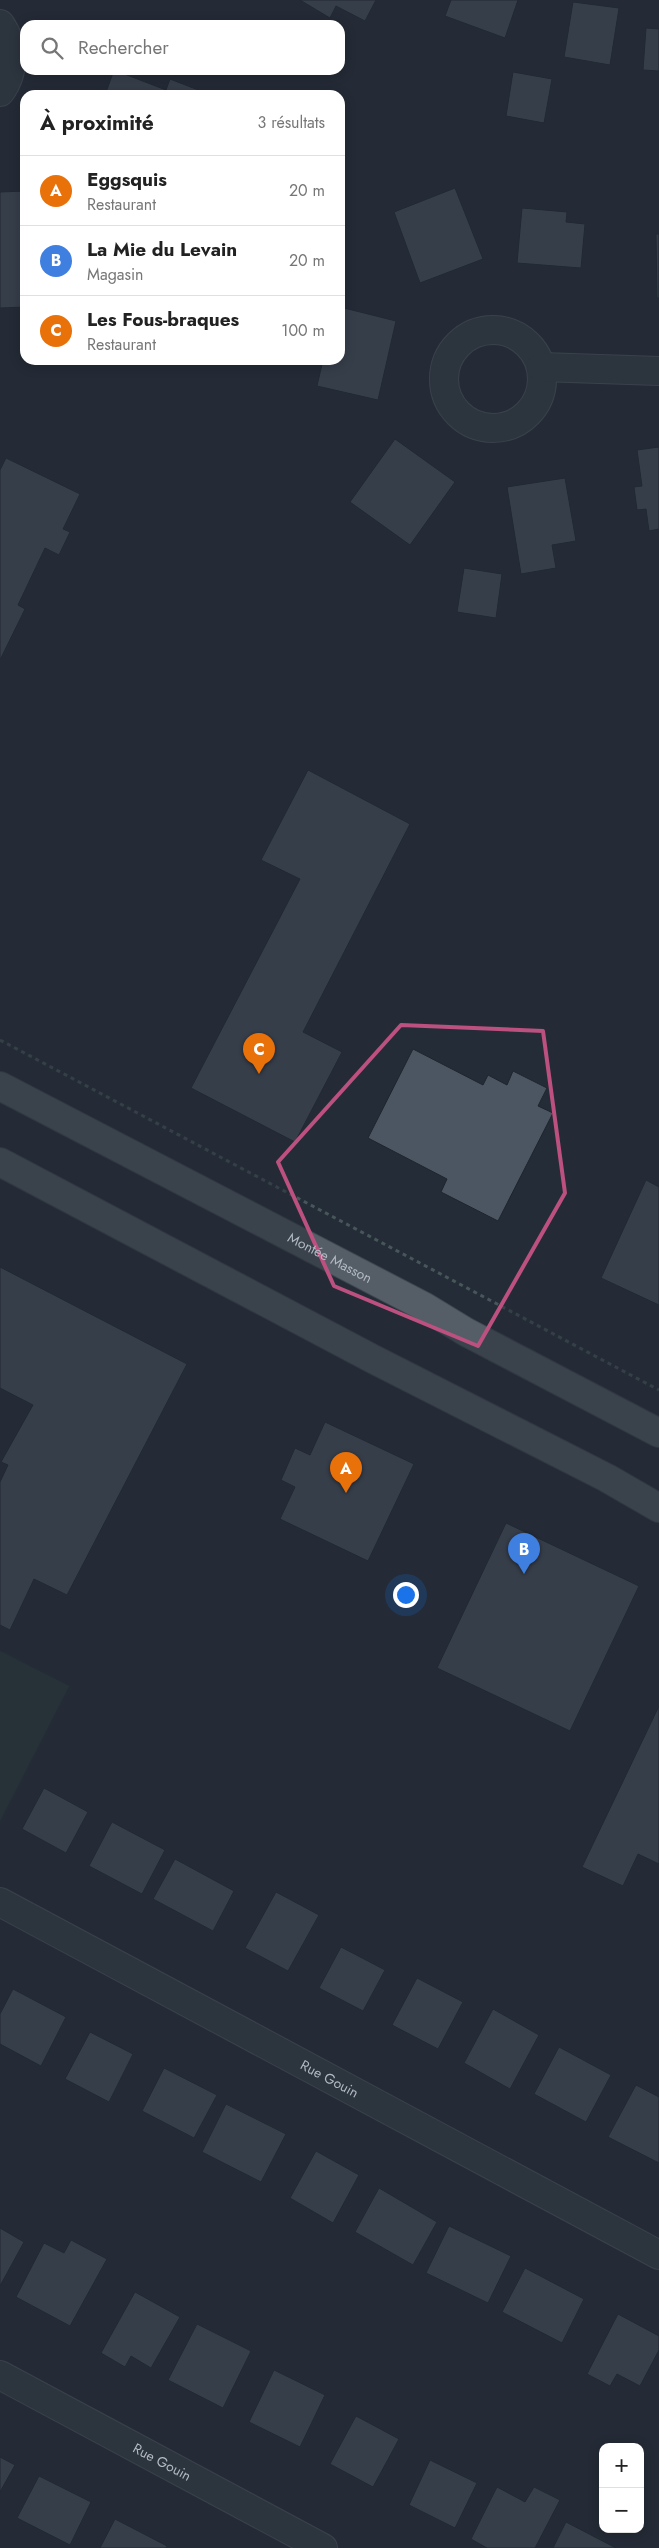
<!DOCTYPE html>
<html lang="fr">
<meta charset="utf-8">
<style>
:root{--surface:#fff;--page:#f2f2f2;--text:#222;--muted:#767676;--line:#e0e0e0;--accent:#ea580c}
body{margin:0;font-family:Jost,sans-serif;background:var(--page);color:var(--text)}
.controls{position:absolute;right:15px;bottom:15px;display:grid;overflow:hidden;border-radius:10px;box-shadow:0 2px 12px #0003}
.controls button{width:45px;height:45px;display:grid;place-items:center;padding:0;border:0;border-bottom:1px solid var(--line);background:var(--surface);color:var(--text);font:25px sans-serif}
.you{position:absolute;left:405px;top:1594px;width:18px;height:18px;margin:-12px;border:4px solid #fff;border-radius:50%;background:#1a73e8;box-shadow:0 0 0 8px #1a73e833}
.badge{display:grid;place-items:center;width:32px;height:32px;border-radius:50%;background:var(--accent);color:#fff;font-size:16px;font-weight:700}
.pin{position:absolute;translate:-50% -41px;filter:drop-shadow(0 1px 2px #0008)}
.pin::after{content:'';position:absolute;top:26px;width:18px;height:15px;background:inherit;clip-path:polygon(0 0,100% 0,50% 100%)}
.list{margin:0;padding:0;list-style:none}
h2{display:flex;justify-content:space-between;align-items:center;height:65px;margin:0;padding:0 20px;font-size:21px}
h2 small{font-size:16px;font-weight:400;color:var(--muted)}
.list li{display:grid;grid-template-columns:32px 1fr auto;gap:15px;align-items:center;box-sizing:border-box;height:70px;padding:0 20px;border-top:1px solid var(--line)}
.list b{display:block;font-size:19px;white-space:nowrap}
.list p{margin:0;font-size:16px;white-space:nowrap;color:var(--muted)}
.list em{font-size:16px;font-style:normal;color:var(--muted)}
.icon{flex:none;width:28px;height:28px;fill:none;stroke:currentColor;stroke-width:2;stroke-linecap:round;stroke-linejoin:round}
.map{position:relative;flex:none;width:659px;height:2548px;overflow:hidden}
.search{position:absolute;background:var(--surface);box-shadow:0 2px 12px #0003;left:20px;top:20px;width:325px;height:55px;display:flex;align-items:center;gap:12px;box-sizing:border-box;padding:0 18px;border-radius:15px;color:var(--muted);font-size:19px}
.panel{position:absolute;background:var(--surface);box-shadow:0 2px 12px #0003;left:20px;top:90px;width:325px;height:275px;border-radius:15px}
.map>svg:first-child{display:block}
.green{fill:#293a3a}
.building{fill:#4c5662;stroke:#1e252e}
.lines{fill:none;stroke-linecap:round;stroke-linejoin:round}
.minor-casing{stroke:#555c65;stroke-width:30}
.major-casing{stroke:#404750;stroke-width:30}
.path{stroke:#475759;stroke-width:3;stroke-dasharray:4 4;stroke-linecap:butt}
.minor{stroke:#373e47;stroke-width:28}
.major{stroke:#555d67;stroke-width:28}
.marked{fill:none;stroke:#bc507f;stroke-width:4;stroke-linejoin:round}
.labels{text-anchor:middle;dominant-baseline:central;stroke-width:4.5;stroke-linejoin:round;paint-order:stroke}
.street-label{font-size:14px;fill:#b2b9c3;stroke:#1c232c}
</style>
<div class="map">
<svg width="659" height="2548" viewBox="0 0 659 2548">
<rect width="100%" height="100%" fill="#242c37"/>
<path class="green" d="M0,1651l69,35 -69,135z"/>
<path class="building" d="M300,0h76l-11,21 -29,-15 -6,12z
M451,0h67l-13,38 -60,-22z
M573,2l46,6 -9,57 -46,-8z
M646,28l13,1v42l-16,-1z
M114,70l52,20 4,-11 41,16h-106z
M513,72l39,7 -8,44 -38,-7z
M455,188l28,71 -63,24 -26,-71z
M25,191v116l-25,1v-116z
M522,208l45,4 -1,10 19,2 -4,44 -64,-5z
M656,234h3v64h-2z
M340,307l56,14 -18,79 -61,-14 6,-26h17z
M395,439l60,43 -45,63 -60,-43z
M659,447v82l-10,2 -3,-22 -9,1 -3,-23 8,-1 -5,-36z
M6,458l74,36 -17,35 7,3 -11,23 -14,-7 -27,57 7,4 -25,51v-190z
M565,478l11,63 -24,4 4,23 -35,6 -14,-87z
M464,568l38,6 -6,44 -39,-6z
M308,770l102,54 -107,208 39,20 -47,90 -104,-54 109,-209 -39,-19z
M413,1049l70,36 5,-10 19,10 6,-14 34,17 -9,18 15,7 -55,108 -57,-29 6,-13 -79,-41z
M646,1180l13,7v118l-58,-27z
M0,1267l187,97 -120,231 -33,-16 -24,51 -10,-5v-143l8,-17 -7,-3 32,-57 -33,-17z
M325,1422l89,42 -46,97 -88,-42 15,-32 -14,-7 14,-32 15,7z
M506,1523l133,63 -69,145 -133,-63z
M659,1706v158l-21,-10 -15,32 -41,-19z
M44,1788l44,24 -22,41 -44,-24z
M112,1822l53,28 -23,44 -53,-28z
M175,1859l59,32 -21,40 -60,-32z
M276,1892l43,23 -31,56 -43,-23z
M341,1947l44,23 -22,41 -44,-23z
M417,1978l46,24 -25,47 -46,-24z
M13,1989l53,28 -25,49 -41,-22v-30z
M493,2009l46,26 -29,54 -46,-26z
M90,2032l43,22 -24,48 -44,-23z
M559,2047l52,28 -25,47 -52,-28z
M164,2068l53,27 -23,43 -52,-27z
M636,2085l23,12v66l-51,-26z
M226,2104l60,30 -25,48 -59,-30z
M316,2151l43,24 -26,48 -43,-25z
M379,2188l58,34 -24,43 -58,-33z
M449,2226l62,30 -23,47 -62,-30z
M0,2228l24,14 -24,44z
M71,2240l36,19 -37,67 -54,-29 28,-54 20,10z
M525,2268l59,31 -22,44 -60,-31z
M135,2292l45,25 -29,51 -20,-12 -6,11 -24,-14z
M618,2314l41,22v14l-19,36 -23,-12 -7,12 -23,-12z
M197,2324l54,27 -28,57 -55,-28z
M274,2370l51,25 -25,52 -51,-25z
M356,2416l43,23 -26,48 -43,-23z
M0,2457l15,8 -15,27z
M430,2460l47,23 -22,45 -46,-23z
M39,2476l52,26 -21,43 -53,-27z
M497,2487l28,15 9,-15 26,13 -25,48h-48l-16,-9z
M115,2519l52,27 -1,2h-66z
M566,2522l50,26h-63z"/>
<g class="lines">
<defs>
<g id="minor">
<path d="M0,24c15,21 15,48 0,68"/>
<circle cx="493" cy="379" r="49"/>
<path d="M541,367l118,4"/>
<path id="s1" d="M0,1902l659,353"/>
<path id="s2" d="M0,2375l323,173"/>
</g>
<g id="major">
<path id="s3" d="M0,1086l425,221 41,25 193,101"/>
<path d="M0,1162l373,197 234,119 52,30"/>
</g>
</defs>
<use href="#minor" class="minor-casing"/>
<use href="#major" class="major-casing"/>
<path class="path" d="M0,1040l659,350"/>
<use href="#minor" class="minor"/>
<use href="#major" class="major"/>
</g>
<path d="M0 0H659V2548H0ZM401,1025l142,6 22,162 -87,153 -144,-60 -56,-124z" fill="#242c37" fill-opacity=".55" fill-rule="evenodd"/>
<path class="marked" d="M401,1025l142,6 22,162 -87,153 -144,-60 -56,-124z"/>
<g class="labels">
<g class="street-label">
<text stroke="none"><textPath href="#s3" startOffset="372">Montée Masson</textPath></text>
<text stroke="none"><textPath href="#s1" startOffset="374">Rue Gouin</textPath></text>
<text stroke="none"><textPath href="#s2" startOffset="184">Rue Gouin</textPath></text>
</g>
</g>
</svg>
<div class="controls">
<button>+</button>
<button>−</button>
</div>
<div class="you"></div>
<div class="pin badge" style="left:346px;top:1493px;background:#e8710a">A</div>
<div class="pin badge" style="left:524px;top:1574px;background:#3f7fe0">B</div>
<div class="pin badge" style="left:259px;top:1074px;background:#e8710a">C</div>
<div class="search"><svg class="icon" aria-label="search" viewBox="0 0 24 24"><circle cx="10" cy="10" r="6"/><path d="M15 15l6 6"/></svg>Rechercher</div>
<section class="panel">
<h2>À proximité<small>3 résultats</small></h2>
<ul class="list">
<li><span class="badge" style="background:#e8710a">A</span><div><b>Eggsquis</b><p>Restaurant</p></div><em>20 m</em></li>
<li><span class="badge" style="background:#3f7fe0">B</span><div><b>La Mie du Levain</b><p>Magasin</p></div><em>20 m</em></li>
<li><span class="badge" style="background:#e8710a">C</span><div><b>Les Fous-braques</b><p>Restaurant</p></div><em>100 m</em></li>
</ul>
</section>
</div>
